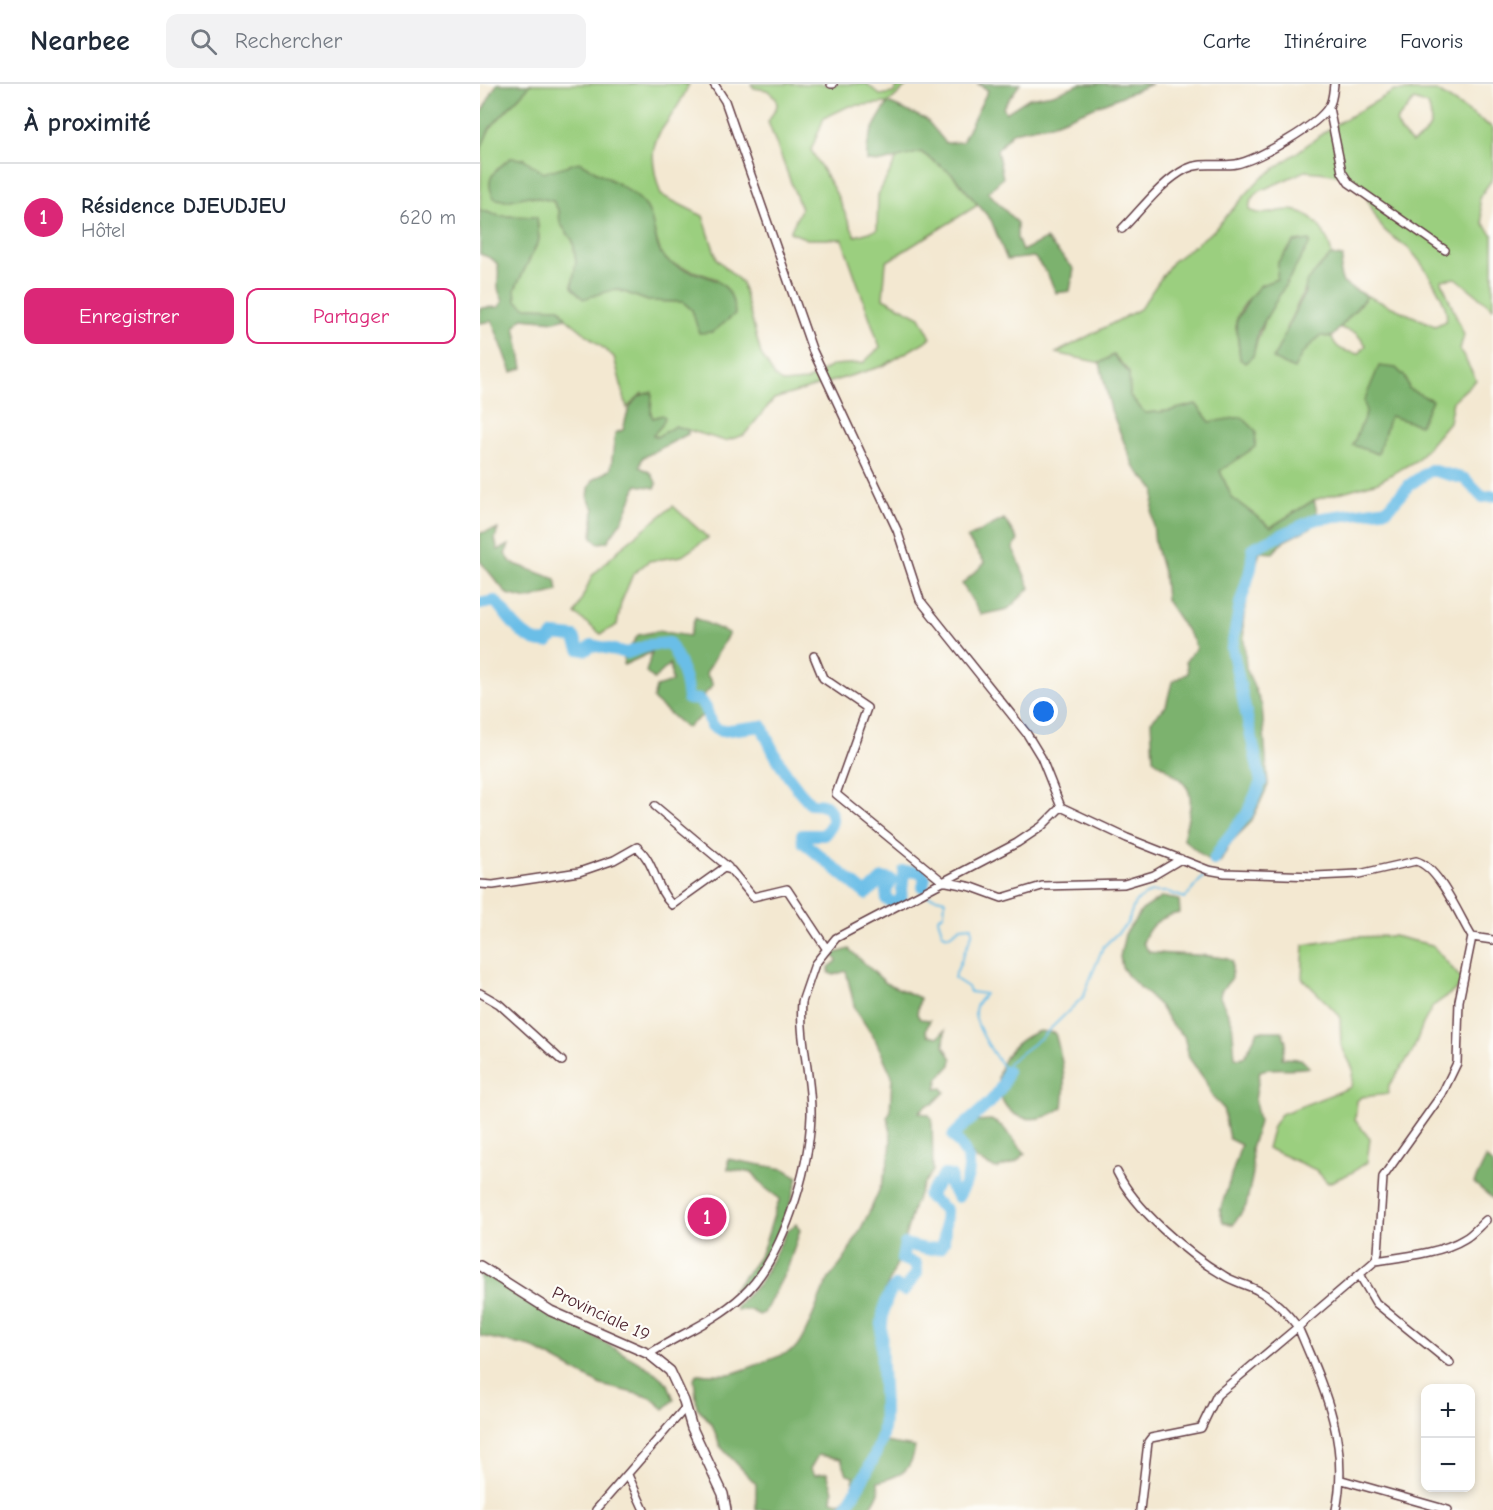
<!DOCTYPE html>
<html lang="fr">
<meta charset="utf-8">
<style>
:root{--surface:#fff;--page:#f2f2f3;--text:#1f2937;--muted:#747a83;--line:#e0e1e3;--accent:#db2777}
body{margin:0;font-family:"Comic Neue",sans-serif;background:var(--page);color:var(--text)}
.controls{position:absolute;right:18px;bottom:18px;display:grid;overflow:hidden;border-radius:12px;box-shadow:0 3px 9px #0003}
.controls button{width:54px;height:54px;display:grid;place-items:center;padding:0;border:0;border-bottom:2px solid var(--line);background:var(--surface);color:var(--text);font:30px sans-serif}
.you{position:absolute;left:564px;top:628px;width:21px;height:21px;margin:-15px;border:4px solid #fff;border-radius:50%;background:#1a73e8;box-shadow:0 0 0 9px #1a73e833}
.badge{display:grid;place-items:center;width:39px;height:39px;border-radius:50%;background:var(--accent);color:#fff;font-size:20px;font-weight:700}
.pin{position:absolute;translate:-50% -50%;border:3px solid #fff;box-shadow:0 2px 6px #0006}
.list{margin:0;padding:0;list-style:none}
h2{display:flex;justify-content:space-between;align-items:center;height:78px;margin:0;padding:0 24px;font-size:26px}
h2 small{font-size:20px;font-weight:400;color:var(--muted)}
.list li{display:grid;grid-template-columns:39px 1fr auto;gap:18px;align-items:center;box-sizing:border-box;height:108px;padding:0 24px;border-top:2px solid var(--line)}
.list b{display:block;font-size:22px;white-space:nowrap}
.list p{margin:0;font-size:20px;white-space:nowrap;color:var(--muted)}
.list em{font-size:20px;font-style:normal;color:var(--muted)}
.actions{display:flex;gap:12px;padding:18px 24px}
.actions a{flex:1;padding:14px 0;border:2px solid var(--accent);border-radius:12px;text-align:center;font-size:21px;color:var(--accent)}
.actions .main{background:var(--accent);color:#fff}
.icon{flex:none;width:33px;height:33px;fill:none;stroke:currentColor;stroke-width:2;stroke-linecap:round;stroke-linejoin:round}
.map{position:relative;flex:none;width:1013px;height:1426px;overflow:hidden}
header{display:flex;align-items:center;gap:36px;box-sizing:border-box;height:84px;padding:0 30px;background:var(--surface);border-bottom:2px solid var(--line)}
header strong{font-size:28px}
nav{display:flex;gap:33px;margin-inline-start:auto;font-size:21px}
.search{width:420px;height:54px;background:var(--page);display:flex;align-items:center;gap:15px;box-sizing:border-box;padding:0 21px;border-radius:12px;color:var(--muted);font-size:22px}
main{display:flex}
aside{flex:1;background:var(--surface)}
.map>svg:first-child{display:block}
.green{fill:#9bcf7f;stroke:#727755;stroke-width:1.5;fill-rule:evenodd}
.forest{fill:#7cb26e;stroke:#63684c;stroke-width:1.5;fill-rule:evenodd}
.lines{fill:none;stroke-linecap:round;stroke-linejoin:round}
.stream{stroke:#6bbee7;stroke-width:2}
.river{stroke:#6bbee7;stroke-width:12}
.minor-casing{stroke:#633d44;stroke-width:10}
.major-casing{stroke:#633d44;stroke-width:12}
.minor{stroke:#fff;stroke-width:7}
.major{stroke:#fff;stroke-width:9}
.labels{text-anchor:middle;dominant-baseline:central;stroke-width:4.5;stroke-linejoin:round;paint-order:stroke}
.street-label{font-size:18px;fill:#4a1f2b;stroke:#fdfcf7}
</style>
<header>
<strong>Nearbee</strong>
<div class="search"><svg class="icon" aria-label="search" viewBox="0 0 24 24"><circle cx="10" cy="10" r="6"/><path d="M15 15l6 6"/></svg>Rechercher</div>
<nav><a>Carte</a><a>Itinéraire</a><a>Favoris</a></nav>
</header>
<main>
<aside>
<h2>À proximité<small></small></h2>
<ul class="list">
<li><span class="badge">1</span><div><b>Résidence DJEUDJEU</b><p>Hôtel</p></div><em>620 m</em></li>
</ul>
<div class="actions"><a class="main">Enregistrer</a><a>Partager</a></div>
</aside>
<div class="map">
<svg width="1013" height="1426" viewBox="0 0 1013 1426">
<rect width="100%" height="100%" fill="#fdfcf7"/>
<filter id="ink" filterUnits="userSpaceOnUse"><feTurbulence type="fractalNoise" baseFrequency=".0167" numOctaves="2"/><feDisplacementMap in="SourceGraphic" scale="12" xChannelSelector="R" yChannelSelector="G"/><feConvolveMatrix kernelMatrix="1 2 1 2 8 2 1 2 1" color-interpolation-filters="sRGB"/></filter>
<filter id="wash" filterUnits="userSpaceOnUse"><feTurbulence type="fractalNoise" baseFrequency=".008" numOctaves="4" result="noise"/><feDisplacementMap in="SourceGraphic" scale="24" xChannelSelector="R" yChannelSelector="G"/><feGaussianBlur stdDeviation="1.35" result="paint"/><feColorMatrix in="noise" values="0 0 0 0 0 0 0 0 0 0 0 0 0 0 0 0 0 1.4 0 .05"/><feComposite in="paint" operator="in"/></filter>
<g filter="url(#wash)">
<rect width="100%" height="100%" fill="#f3e8d1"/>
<path class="green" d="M51,0h158c-21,52 -50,45 -28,111l42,21 14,43 25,24 19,71 14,23 8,6 23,-2 27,-16 30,-2 17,-16 -38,-108h-35l-17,-7 11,-23 -33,-87 9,-16 -1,-8 -9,-8 -13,-2 -3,-4h116l13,11 13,-2 7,-9h9l-21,19 -39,3 -25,12 -13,32 25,43 19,43 22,-6 1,-35 19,-37 23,-6 32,22 26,31 -92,57 -3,36 37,19 11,21 -48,28 -109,33 -30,36 -19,6 -50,-15 -18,11 -4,-2v-17l-11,-25 -15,15 -13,-51 -48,-39 -6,-10 -35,-1 -9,-7 -1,-11 24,-49 -2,-23 -37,-1 -20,-6 2,-67 8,-15zM44,75l19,14 104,35 14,46 9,9 47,16 -25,31 -9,-8 -35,-1 -32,-12 -44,-2 4,-25 -3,-21 -13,-18 -1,-12 -6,-10 -24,-5z
M914,7h43l56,37v50l-14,20 4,25 10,12v73l-37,-30 -15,2 23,55 -4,14 16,31 -23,21 -4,21 -32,38 -39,22 -64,18 -43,27 -39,-29 -12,-27 -10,-49 -14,-18 -27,7 -24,2 -15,-17 -1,-24 -15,-17 -14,8 -44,-10 84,-44 32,-47 41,-31 45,-50 75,-55zM934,16l14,5c7,18 2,29 -16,38l-11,-11 -5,-10zM825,87c13,1 28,1 41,7 23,12 22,28 35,48 6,9 20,16 28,23 13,13 42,55 37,72l-11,5 -68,-30 -27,32 16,5 10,12 -7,9c-12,-3 -23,-3 -27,-17l-12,-1 -18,18 -16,-26c14,-26 22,-55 46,-73 -4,-20 -18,-44 -42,-45 -17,0 -23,8 -41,0l2,-11 9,-8zM797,195c-3,30 -18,47 -24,77l-13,3c0,-10 -5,-31 -4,-37 5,-20 23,-36 41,-43zM925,293l4,12 -19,27 -37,29 13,-32z
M193,422l35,32 -26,18 -33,5 -16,13 -12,29 -4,22 -16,9 -26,-20 17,-38 33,-32z
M913,852l39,9 33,38 -32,23 -10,18 -11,29 -23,32 -1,9 -27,3 -4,4 -2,19 15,19 -3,23 -16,11 -23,10 -12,-13 -49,-22 6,-22 8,-12 70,-27 2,-18 -12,-24 -1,-29 -38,-38 2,-33 49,-8z"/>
<path class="forest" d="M17,0h34l-41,44 -10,23v-36z
M498,0h42l-17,23 3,6 23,-15 24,-4 27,-10h72l-100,40 -39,8 -16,18 6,28 -15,14 29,31v15l5,13 24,-12 28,30 -4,22 -14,2 -9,-20 -13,-16 -27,3 -16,-40 -39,-46 -31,-22 -39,10 -15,-1c-2,-24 9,-39 21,-58l38,16 20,24 16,-1 26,-52z
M30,74l14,1 19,14 36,-11c18,11 57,28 68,46 10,16 5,42 22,54 26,18 63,7 66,52l-22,18 -14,1 -7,-23 -9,-8 -35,-1 -32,-12 -33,10 -11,-12 4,-25 -3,-21 -13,-18 -1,-12 -6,-10 -24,-5 -23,5 -12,-3c-11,-20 1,-27 16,-40z
M0,126l20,6 37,1 2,23 -24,49 1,11 9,7 35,1 6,10 -11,3 -33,-3 -7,8 8,42 -11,4 -20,-51 -12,2v-15l19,-1 4,-6c-2,-4 -5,-10 -5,-14 -1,-19 7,-25 -18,-33z
M829,156l1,3 -52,89 -5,24 -8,7 -5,-4 -4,-37 14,-25 11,-12 16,-6 1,-17 16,-20z
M851,171l12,2 -3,17 3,9 24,13 -35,41 -12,-1 -18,18 -8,15 -21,-10 32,-67 1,-10z
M633,271l16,18 1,23 15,17 24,-2 27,-7 14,18 32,-5 14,14 -1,16 -35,24 12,27 39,29 43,-27 3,12 -5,15 -28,14 -11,12 -13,-1 -13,41 -4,30 3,45 16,38 6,79 -17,37 -20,20 -11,21 -12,-3 -25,-21c12,-50 14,-49 -30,-80l-2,-38 15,-15 6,-24 16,-9 -2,-12 10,-13 -3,-8 -27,-40 -2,-24 -9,-32 -3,-31 3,-23 -21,-23 -23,-57 -11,-47z
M899,282l17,2 9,9 4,12 23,11 -12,25 -30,-9 -12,38 -25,-9 13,-32 -2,-12z
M172,308l-1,22 2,4 9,-3 3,2 -3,8 -9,10 4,2 18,-11 13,4v4l-46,24 -2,9 11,6 6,11 -2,4 -18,-3 -14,34 -16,23 -9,1 -6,-6 2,-28 -6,-11 1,-10 4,-8 18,-11 4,-36 8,-3c4,-18 8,-35 29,-38z
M524,435l14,21 -5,8 17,40 -22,21 -27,6 -19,-31 23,-21 -18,-25z
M18,445l-3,10 3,11 11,-5 -4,9 7,9 44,16 2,12 -30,8 -21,-5 -27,-33v-28z
M215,534l34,15 -23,40 7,12 -10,11 8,13 -25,19 -33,-29 3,-12 16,-5 -2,-18 -16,15 -8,-7 6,-20 -28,13v-8l14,-22 20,-4 31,5z
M682,813l17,3 1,13c-18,3 -32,11 -37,30l6,9c16,3 77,2 83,9v17l-11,13 -1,6 12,25 3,35 5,1 5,-2 13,-25h24l4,11 -4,16 19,1 8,8c-16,4 -33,-1 -49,4l-5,29 4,22 -8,27 2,24 -7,33 -13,19 -10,-3 -3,-11 21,-66 -12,-6 -6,-31 -11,-12 -7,-16 -16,-22 -5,-22 -13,-12 -11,-18 -32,-30 -6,-9 -2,-10 5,-23 17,-24z
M369,865l37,34 34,15 -3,16 3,5 10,1 -4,10 2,5 10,2 7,-7 -1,16 8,13 -1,6 -12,13 -3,11 6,-1 3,4 -12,12 -6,1 -8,7 10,3 3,4 1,52 -10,14 -9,20 -15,54 -14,32 -7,34 3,53 -2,56 6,8 30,5c-4,26 -14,28 -37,35l1,11 -9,15 -14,2h-100v-26l-36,-38 -8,-22 -15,-17 -3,-29 3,-4c11,-1 21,1 32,0 5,0 63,-22 67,-26 13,-16 21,-47 31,-66 5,-9 14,-16 19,-26 19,-36 57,-96 41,-139l3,-5 2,-36 -17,-37 -20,-30 -9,-38 -12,4 -5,-2v-6l8,-6 -4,-7zM338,1371l23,4 6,15 7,2 -2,13 -11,14 -9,-3 1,-9 -6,-18 -12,2 -5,-6z
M559,947l16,2c7,25 12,48 8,74 -60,44 -98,-47 -24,-76z
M511,1036l11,6 23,27 -9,9 -20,7 -20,-10 -16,-20v-6l14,-12z
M1006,1074l7,7v34l-19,-16z
M248,1075l56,10 14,8c-8,30 -32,104 -61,117l-5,-3c10,-13 21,-24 29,-38 8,-18 11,-37 19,-54l-16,-12 -11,-14 -25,-4z
M316,1140l4,6 -12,37 -24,46 -5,2 -9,-5h-13l-1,-3 25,-26 26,-50z
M0,1181l66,44 106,61 16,14 6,16 -10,9 -14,-12 -49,-12 -70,-38 -51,-11z"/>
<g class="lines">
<path class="stream" d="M444,811l21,5 -1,13 -6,6 5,15 5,2 13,-9 11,-1v8l-18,44 14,9 2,5 15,2c-4,5 -10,10 -10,17 -1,14 22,50 32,60
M527,987l1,-8 34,-26 41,-40 20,-50 24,-23 8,-22 16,-10h17l17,6 23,-27"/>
<path class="river" d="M0,520l15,-3c14,16 29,44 53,41l6,-7 20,2 5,12 7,1 6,-5 35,8 23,-8 19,-2c12,18 17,35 19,56l11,1 7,8 5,17 10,6 41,-5c11,29 27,55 49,78l15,1c9,12 8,18 -2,30h-22l1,7 63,52 17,-16 9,2 -6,11 1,9 7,3 7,-3 3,-29 16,1 5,6 -2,9
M734,776l9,-16 24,-30 14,-32 -29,-134 8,-44 11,-36 2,-20 63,-29 72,-10 21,-24 22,-15 34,9 17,18 11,-1
M364,1426c13,-22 32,-50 38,-75 8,-36 -14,-126 14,-149l8,5 13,-18 -1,-9 -14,-5 3,-15 21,5 14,-1 4,-6 2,-32 -18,-14 16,-21 7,1 -1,10 8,11c16,-25 15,-39 -5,-61 19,-21 49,-35 54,-65"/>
</g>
</g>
<g filter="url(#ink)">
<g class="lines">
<defs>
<path id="minor" d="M234,0l11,17 87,248 85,181 23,70 107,134 14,23 20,50 66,31 81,32 17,3 90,3 44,-2 57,-13c23,6 43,55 56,76l21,3
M351,0h2
M849,24l13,64 7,11 96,67
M642,145c20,-20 39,-47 64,-60 16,-8 33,-2 50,-5 21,-4 83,-39 93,-58 4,-6 4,-15 5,-22
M334,572l9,22 44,30 -31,86 106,87 30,6 30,11 40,-12 82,-2 30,-9 27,-16
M175,722l73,61
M0,800l13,1 86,-13 35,-12 23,-13c18,15 18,41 35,58l52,-37 7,2 22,27 34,-8 39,59
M0,909l19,11 63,57
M637,1088c18,37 70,82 106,103 10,7 23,9 34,15 16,8 30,23 41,37l-81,68 -16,33 -50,10 -3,4 -8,68
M895,1177c27,-4 67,-8 89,-22 8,-4 15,-13 22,-19
M880,1192l16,27 74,60
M169,1270c31,-20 66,-33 93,-58 41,-37 67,-126 69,-180 1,-38 -12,-76 -9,-114l13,-38 21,-26 181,-95 24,-16 20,-20
M148,1391l16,35
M862,1396l106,30
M116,1426l90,-103
M856,1426c14,-67 -12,-122 -38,-183l77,-66 3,-8 5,-76 59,-83 15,-31 2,-62 13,-64"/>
<path id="major" d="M0,1182l71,45 98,43 21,17 14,30 8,27 31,66 3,16"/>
</defs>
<use href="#minor" class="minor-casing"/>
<use href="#major" class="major-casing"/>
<use href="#minor" class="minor"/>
<use href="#major" class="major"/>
</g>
</g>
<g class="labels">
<g class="street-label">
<text transform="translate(121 1230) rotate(25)">Provinciale 19</text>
</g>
</g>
</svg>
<div class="controls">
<button>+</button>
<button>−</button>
</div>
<div class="you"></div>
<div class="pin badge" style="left:227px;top:1133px">1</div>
</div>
</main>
